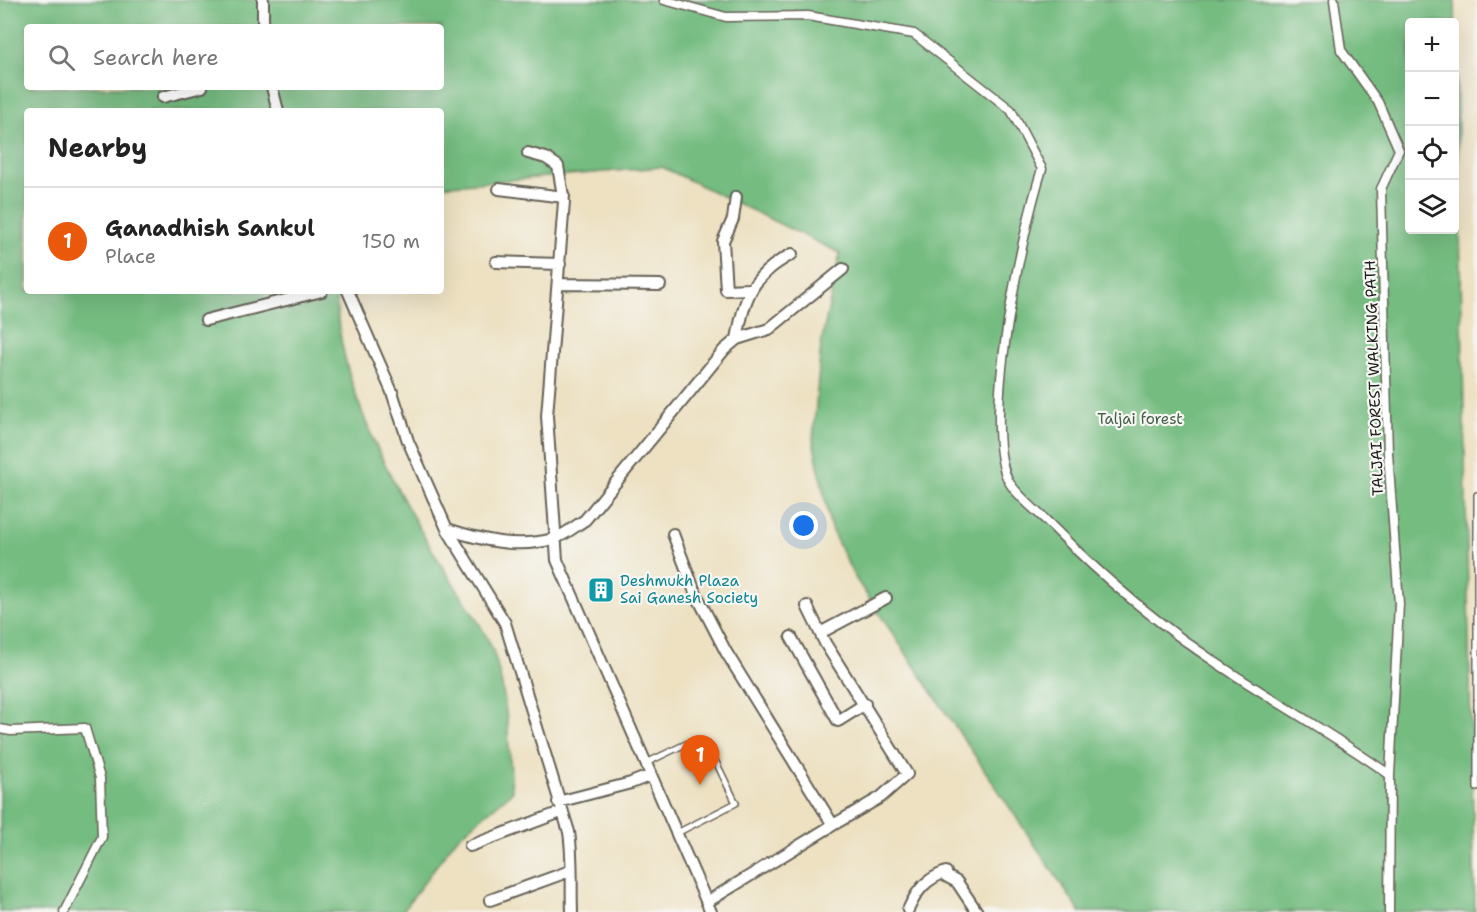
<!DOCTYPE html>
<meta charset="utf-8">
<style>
:root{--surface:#fff;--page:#f6f6f6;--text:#222;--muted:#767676;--line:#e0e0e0;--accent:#ea580c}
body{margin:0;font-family:"Shantell Sans",sans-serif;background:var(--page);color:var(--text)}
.controls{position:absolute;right:18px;top:18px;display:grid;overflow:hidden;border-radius:6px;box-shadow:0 6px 24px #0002}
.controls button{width:54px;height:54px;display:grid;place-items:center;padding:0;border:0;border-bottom:2px solid var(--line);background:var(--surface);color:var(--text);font:30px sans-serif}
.you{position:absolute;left:804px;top:526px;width:21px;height:21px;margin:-15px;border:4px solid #fff;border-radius:50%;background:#1a73e8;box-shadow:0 0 0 9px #1a73e833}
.badge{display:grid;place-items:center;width:39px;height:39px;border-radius:50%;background:var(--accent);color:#fff;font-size:20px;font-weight:700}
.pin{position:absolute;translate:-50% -50px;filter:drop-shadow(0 2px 3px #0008)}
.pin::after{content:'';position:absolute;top:32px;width:21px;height:18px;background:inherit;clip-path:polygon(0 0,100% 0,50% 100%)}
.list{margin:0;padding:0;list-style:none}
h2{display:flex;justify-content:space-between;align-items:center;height:78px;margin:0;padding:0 24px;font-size:26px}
h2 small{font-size:20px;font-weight:400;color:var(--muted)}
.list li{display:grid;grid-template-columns:39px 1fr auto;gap:18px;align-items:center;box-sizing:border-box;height:108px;padding:0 24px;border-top:2px solid var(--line)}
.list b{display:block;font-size:22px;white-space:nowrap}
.list p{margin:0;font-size:20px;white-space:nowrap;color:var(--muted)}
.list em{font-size:20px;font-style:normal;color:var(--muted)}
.icon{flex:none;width:33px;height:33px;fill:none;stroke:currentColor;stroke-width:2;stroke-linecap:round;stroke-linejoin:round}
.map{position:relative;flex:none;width:1477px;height:912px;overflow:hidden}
.search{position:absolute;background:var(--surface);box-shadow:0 6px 24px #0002;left:24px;top:24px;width:420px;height:66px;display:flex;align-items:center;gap:15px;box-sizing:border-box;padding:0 21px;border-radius:6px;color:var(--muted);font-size:22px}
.panel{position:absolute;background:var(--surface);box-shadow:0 6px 24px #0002;left:24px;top:108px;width:420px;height:186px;border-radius:6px}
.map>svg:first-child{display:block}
.forest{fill:#75bc80;stroke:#486c4e;stroke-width:1.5;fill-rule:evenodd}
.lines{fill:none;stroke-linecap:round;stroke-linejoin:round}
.service-casing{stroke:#656156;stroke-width:8}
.pedestrian-casing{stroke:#656156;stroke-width:11}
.minor-casing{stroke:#656156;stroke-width:14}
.service{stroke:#fff;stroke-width:5}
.pedestrian{stroke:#fff;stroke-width:8}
.minor{stroke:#fff;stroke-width:10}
.labels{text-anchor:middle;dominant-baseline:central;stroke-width:4.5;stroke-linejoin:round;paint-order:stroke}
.street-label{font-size:15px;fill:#1c1c1c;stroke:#f6f6f2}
.park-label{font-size:15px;fill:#455f47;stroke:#f6f6f2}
.culture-label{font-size:15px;fill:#0d838f;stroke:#f6f6f2;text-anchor:start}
</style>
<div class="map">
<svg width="1477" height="912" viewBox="0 0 1477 912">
<rect width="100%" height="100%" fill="#f6f6f2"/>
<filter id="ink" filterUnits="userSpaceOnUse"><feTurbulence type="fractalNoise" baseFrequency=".0167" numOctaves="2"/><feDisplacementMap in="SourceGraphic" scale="12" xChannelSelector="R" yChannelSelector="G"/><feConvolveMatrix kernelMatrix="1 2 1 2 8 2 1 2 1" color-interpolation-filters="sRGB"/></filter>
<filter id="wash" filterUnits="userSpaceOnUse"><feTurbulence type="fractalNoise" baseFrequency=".008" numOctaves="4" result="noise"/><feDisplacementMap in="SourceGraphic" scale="24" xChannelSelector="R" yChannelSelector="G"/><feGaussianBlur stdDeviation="1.35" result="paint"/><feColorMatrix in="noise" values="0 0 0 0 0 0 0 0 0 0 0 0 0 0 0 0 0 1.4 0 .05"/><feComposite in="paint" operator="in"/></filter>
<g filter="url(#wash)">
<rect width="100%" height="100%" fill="#ede1c2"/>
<path class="forest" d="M0,0h1455l20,912h-395l-226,-336 -23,-47 -18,-89 8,-96 19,-91 -178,-86 -221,19v-75h-414v180h309c1,94 56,193 104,272 14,23 43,62 52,85 16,44 17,98 20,144l-56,47 -54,73h-402zM1410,22h44v208h-44zM27,27h414v60h-414z"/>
</g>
<g filter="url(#ink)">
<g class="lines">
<defs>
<path id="service" d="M1477,495v293
M646,763l44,-21
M677,833l59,-30 -20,-41"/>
<path id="pedestrian" d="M664,0l62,17 82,-1 106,18 97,76 31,59c-20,63 -61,253 -34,311 6,13 32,34 44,46 50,51 106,98 166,138 57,38 116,71 172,111l9,-171 -11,-151 -7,-264 18,-39 -21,-48 -37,-52 -7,-50
M0,729l11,2 74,-3 15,50 2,59 -38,75
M1389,912l1,-137"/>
<path id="minor" d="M263,27v-27
M272,87l6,24
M163,97l39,-10
M528,153l18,5 12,8 6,36 -17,214 10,144 154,352
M499,189l65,8
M736,197l-3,22 -10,22 3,49 23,-1
M496,262l64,2
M558,284l102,1
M348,291l44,101 16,49 39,88 58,94 64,209c4,27 2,53 3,80
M206,320l116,-29
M737,339c8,-43 14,-63 55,-85
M447,529c34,11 70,20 106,10 11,-3 22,-13 32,-19l139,-170 13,-11 32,-10 74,-60
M673,534l22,58 31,60 107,173 -126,77
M807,606l18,37 82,131 -26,23 -48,28
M820,633l66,-35
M791,637l47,84 27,-17
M558,802l73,-19 20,-8
M470,846l91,-34
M490,900l80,-29
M908,910c9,-20 18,-31 38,-38v4l11,6 20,30"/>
</defs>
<use href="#service" class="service-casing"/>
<use href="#pedestrian" class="pedestrian-casing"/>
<use href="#minor" class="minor-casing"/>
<use href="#service" class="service"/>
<use href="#pedestrian" class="pedestrian"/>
<use href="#minor" class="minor"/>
</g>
</g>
<defs>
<symbol id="building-square" viewBox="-11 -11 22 22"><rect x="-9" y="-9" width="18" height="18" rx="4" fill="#0f9aa8" stroke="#f6f6f2"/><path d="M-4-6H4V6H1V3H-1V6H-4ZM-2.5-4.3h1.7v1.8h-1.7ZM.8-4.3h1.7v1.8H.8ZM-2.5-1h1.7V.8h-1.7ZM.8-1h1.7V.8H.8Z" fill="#fff"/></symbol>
</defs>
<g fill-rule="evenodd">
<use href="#building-square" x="586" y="575" width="30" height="30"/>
</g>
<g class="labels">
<g class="street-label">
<text transform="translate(1374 378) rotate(-92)">TALJAI FOREST WALKING PATH</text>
</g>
<g class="park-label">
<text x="1140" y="419">Taljai forest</text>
</g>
<g class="culture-label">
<text x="620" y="581">Deshmukh Plaza<tspan x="620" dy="17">Sai Ganesh Society</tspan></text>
</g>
</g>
</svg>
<div class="controls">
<button>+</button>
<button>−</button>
<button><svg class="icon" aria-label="locate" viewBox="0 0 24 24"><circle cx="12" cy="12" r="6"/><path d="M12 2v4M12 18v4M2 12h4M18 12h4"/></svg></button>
<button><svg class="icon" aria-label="layers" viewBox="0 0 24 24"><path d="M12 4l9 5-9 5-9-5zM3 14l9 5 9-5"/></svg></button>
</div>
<div class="you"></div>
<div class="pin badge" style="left:700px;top:785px">1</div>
<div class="search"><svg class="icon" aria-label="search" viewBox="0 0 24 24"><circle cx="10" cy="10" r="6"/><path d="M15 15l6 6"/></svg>Search here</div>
<section class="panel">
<h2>Nearby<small></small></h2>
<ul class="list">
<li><span class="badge">1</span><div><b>Ganadhish Sankul</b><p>Place</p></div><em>150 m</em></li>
</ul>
</section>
</div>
